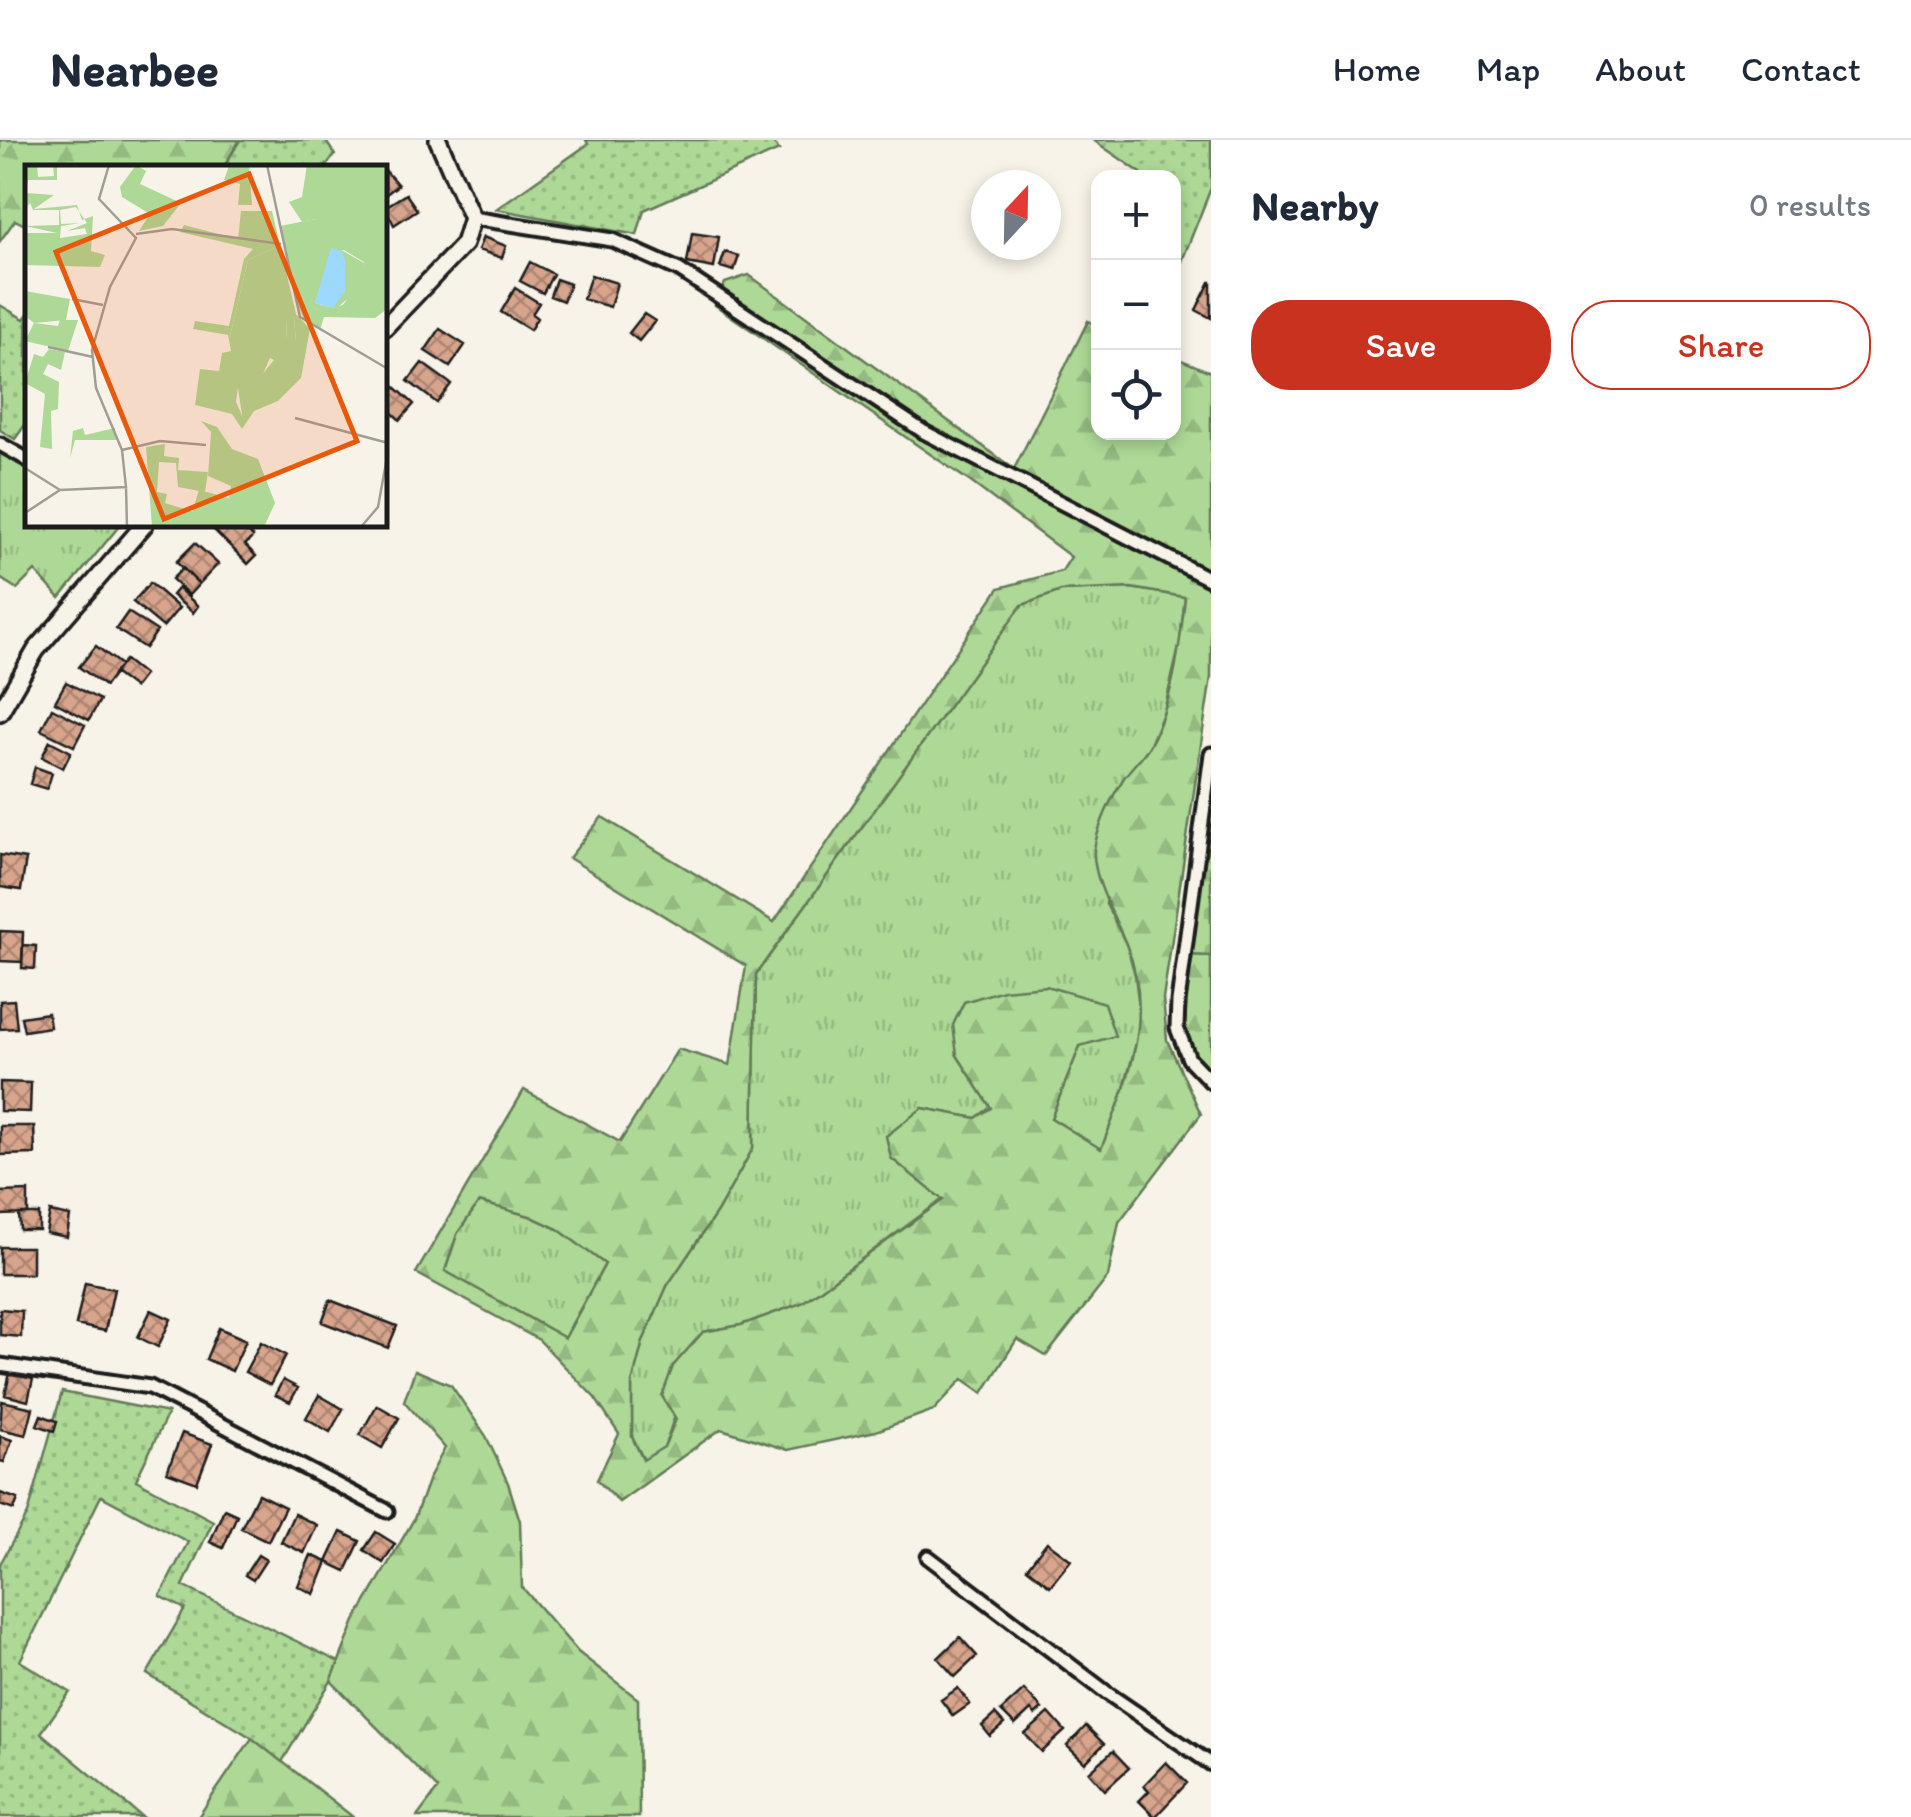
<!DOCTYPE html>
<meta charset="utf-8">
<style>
:root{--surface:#fff;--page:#f2f2f3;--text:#1f2937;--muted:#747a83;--line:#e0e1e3;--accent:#c8321e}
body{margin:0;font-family:Itim,sans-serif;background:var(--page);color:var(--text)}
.controls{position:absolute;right:30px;top:30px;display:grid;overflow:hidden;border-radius:20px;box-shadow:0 5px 15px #0003}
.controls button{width:90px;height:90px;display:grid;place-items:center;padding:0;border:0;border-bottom:2px solid var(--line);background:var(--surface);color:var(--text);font:50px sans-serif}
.compass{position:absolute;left:971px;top:30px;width:90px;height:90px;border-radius:50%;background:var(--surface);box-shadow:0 5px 15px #0003;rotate:22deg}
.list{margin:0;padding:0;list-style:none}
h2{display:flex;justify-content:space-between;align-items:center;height:130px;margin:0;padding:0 40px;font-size:42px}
h2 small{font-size:32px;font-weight:400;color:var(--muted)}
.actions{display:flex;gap:20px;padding:30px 40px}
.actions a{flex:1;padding:22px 0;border:2px solid var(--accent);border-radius:40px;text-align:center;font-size:35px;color:var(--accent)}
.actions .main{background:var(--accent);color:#fff}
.icon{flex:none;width:55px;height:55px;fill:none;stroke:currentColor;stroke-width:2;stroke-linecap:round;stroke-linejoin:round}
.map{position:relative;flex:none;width:1211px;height:1677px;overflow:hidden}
header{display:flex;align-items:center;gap:60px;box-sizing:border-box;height:140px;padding:0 50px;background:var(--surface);border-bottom:2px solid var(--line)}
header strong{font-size:48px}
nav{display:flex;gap:55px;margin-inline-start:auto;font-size:35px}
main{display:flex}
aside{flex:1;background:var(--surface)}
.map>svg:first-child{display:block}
.grass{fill:url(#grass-tufts);stroke:#647a59;stroke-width:2.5}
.forest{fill:url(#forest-firs);stroke:#647a59;stroke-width:2.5;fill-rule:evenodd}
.cemetery{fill:url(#cemetery-stones);stroke:#647a59;stroke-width:2.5}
.park{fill:url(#park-dots);stroke:#647a59;stroke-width:2.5}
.building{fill:url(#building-cross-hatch);stroke:#1c1c1c;stroke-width:2.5}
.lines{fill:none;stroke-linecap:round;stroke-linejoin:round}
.street-casing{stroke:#1c1c1c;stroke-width:19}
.secondary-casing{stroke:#1c1c1c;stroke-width:22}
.street{stroke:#f7f3e8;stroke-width:11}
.secondary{stroke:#f7f3e8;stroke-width:15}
.inset-road{fill:none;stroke:#9f9d96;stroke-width:2.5}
.view{fill:#e8590c;fill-opacity:0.15;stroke:#e8590c;stroke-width:5}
.inset-edge{fill:none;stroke:#1c1c1c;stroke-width:5}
</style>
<header>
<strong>Nearbee</strong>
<nav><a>Home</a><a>Map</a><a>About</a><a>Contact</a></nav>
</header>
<main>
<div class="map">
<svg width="1211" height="1677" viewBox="0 0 1211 1677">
<defs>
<pattern id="grass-tufts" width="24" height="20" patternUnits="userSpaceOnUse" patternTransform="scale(2.5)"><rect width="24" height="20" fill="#add896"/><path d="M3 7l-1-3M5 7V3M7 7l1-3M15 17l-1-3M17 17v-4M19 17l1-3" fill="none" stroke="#94b981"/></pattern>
<pattern id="forest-firs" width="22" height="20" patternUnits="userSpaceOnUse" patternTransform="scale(2.5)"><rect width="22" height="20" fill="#add896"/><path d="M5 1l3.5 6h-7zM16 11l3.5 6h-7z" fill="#94b981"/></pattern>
<pattern id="cemetery-stones" width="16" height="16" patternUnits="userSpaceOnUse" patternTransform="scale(2.5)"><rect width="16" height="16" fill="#add896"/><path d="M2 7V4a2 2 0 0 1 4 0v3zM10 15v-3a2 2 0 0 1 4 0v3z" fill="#94b981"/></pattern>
<pattern id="park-dots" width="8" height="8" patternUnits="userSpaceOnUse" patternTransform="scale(2.5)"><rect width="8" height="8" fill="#add896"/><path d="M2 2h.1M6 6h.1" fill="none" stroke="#94b981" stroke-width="1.8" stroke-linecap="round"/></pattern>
<pattern id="building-cross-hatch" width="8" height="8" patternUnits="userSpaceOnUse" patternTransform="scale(2.5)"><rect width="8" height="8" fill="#d7a48c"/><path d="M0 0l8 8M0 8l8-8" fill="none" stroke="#ae8572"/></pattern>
</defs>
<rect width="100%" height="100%" fill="#f7f3e8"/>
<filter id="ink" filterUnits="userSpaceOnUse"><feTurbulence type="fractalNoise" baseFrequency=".01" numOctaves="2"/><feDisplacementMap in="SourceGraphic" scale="20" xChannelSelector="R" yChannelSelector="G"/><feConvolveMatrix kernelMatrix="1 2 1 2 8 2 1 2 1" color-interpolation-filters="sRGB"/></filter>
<g filter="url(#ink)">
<path class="grass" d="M0,310l27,17 1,58h92l-60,73 -25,-27 -18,18 -17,-11z
M1131,448l54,9 -5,46 -16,68 -15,36 -27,34 -16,123 21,42 8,29 6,49 -19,72 -21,54 -50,-32 29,-72 -123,9 34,52 -15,11 -54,-10 -31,50 52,41 -141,104 -61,22 -38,7 -39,116 -20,12 -12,-23v-55l11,-41 24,-55 50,-74 36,-64 3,-174 266,-369 39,-14z
M479,1062l51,14 28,13 47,35 -41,74 -119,-67 12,-37z"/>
<path class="forest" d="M0,0h240l-16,27 -196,1 -1,58 -12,-6 -15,21z
M749,135l265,194 74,-148 10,5v106h76v-75l37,15v305l-48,322 4,41 34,74 -82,108 -11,55 -62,79 -29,-17 -34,54 -20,-14 -29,31 -58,21 -88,19 -67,-21 -102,73 -22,-22 22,-46 -24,-36 -56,-58 -123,-67 108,-183 96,52 58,-93 52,16 16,-99 -177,-108 33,-41 172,105 225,-334 63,-17 9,-14 -99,-74 -257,-178 10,-22zM1131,448l54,9c-5,49 -12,104 -35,148 -7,13 -21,23 -28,36 -11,17 -23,44 -27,63 -7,27 21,75 31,100 30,72 2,138 -25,205l-50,-31 29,-72 35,-10 -11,-33 -58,-17 -43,4 -39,12 -11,23 4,30 34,53 -15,10 -54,-10 -36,28 5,22 52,42 -141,103 -61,22 -38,7 -30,34 -11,30 14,23 -12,28 -21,13 -11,-23v-54l11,-42 24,-55 50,-74 36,-64 3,-174 266,-369 39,-14zM479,1062l51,14 28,13 47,35 -40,74 -120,-67 12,-37z
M1190,815l21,1v115l-20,-19 -7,-18z
M415,1230l36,15 35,51 22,47 12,38 2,66 56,65 60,47 1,118h-222l21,-28 -107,-108 24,-60 59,-102 15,-41 16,-30 -41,-47z
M252,1598l101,79h-155z"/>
<path class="cemetery" d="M1211,681v135l-21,-1z"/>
<path class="park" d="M240,0h85l10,15 -10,12h-101z
M586,0h184l9,10 -135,60 -7,25 -141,-26 92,-65z
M1093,0h118v48l-37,93v-103l-35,-1 2,-4z
M0,165l24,14 3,-4v107l-12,17 -15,-9z
M62,1252l106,21 -32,67 77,41 -30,65 156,76 -8,19 -49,81 -30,-24 -105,-64 38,-65 -25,-13 28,-54 -87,-46 -81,165 50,31 -29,41 101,84h-142v-253l28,-50z"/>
<path class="building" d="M385,30l13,15 -13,10z
M406,54l11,16 -23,15 -9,-18z
M692,93l27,4 -5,31 -27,-5z
M483,97l23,9 -4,12 -24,-8z
M725,112l14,4 -5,15 -14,-4z
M530,122l23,12 -10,19 -23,-12z
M591,135l26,8 -7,24 -27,-8z
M556,139l14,5 -7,17 -13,-5z
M1210,142h1v36l-15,-8z
M515,148l24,15 -7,11 5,4 -7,12 -29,-18z
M644,174l11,7 -16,20 -10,-8z
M440,189l25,16 -15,22 -25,-16z
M422,223l29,21 -14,19 -29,-22z
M394,246l20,18 -14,16 -10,-9 -5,4v-19z
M219,385h22l12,12 -8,8 11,11 -8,8 -34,-34z
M195,403l23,21 -19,20 -23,-22z
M183,428l16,16 -10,11 -17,-16z
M150,443l29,25 -16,19 -30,-25z
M178,448l20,18 -5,7 -21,-18z
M128,472l29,19 -12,17 -29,-19z
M96,506l25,19 -16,21 -26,-19z
M125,520l19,15 -10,13 -20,-15z
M66,542l34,18 -11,20 -34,-18z
M52,568l33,17 -11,21 -33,-16z
M50,601l21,11 -8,16 -21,-11z
M35,627l17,6 -5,16 -17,-5z
M0,715l26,4 -5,31 -21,-3z
M0,791l23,1 -1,30 -22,-1z
M23,805l13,1 -1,23 -13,-1z
M14,860l3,28 -17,1v-28z
M48,873l2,14 -26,4 -3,-14z
M0,942l31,1 -1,29 -30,-1z
M0,986h34l1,28 -35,1z
M28,1051v23l-28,1v-23z
M50,1072l20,4 -3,21 -21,-4z
M19,1074h20v16h-19z
M0,1107h32v27h-32z
M85,1143l29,6 -9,42 -29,-6z
M330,1160l67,26 -9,22 -66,-26z
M0,1169l22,2 -1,26 -21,-2z
M151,1170l20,9 -13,28 -20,-10z
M219,1188l27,12 -14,31 -26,-12z
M261,1202l25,13 -16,30 -25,-13z
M10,1233l23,6 -5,22 -23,-6z
M283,1240l15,8 -8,14 -15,-7z
M319,1255l24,14 -13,23 -24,-14z
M2,1261l31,7 -7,27 -26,-6z
M377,1265l22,13 -17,30 -22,-13z
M41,1275l16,6 -3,10 -17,-6z
M182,1293l30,11 -15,39 -30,-11z
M0,1296l12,4 -8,22 -4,-1z
M0,1353l18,6 -4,11 -14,-5z
M258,1354l27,13 -17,34 -27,-13z
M224,1369l13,6 -14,33 -13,-6z
M294,1374l23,11 -13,28 -23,-11z
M341,1392l19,9 -14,30 -19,-9z
M376,1392l19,12 -12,19 -19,-13z
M1047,1402l24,18 -21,26 -23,-18z
M258,1415l8,5 -13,20 -8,-5z
M311,1415l16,7 -13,32 -16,-8z
M960,1497l17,19 -22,21 -17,-19z
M958,1548l12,16 -17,12 -12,-16z
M1024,1550l18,19 -7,6 -4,-5 -16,15 -14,-14z
M1049,1573l16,18 -23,21 -17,-18z
M995,1574l9,10 -14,12 -8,-10z
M1086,1586l18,18 -19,19 -18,-17z
M1113,1611l16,17 -24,22 -16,-18z
M1166,1622l21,21 -32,34 -16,-16 10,-10 -5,-6z"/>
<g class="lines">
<defs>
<path id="street" d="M472,78l140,22 67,30 245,162 287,148
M0,304l28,16
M1211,614l-33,248 -1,26 12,31 22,23
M0,1225l150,22 237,124
M928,1417l179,136 104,71"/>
<path id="secondary" d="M385,187l79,-83 8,-26 -34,-78
M0,572l36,-62 108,-125"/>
</defs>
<use href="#street" class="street-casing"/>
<use href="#secondary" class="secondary-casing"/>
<use href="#street" class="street"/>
<use href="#secondary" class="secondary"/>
</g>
</g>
<g transform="translate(25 25)">
<rect width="362" height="362" fill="#f7f3e8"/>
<path d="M249,83l2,34 18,37 2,23 -10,-2 1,-22 -44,103 -13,-85 18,-76z" fill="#add896"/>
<path d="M0,0h12l1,12 16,-1 -1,-10 -14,-1h45l-27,2v13h-29l-2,13 28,2 -20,14 43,-4 5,15 11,-4 -2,35 14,4 -5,12 -75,-2v-32h32l-32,-7 34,-1v-15h-26l-3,-7 -5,6zM51,42l11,16 -20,8 18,-3 2,6 -27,4 1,-12 19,-3 -19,1 -1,-14zM282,0h80v144l-12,9 -51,-1 -4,13 -16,-10 -6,-15 18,-86 -14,3 -13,-20 13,-5zM319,85l20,12 -4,19 -17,24 -25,5 -8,-5 18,-51zM216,46h31l24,103 14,15 -9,49 -23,23 -24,10 -12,18 -10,-15 -37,-9 5,-36 19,2 3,-18 9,-2 -3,-16 -35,-6 2,-8 34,5 15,-67 9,-10 -73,-17 4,-7 54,14zM249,83l1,46 19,25 2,22 -10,-2 1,-21 -22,9 11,15 -15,11 13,7 -29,36 -1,24 -8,-18 5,-38 -11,-28 18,-76zM0,126l45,8 -4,21 -32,3 -9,-7zM176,256l16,6 15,22 26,10 17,44 -11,24h-95l3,-9 17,4 10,-32 30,8 2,-12 -23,-10 3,-44z" fill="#add896" fill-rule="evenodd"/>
<path d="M304,78l35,20 -4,26 -25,20 -17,1 -8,-5zM306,89l14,7 -12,47 -18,-5z" fill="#add896" fill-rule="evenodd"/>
<path d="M291,54l9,35 -18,48 -9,3 -18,-79z" fill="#add896"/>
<path d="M111,0l10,6 -6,13 41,19 -18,23 -24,5 11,-17 -28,-17 -2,-10zM224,0l3,40h-14l2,-21 -16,-4 5,-14zM35,155h18l-10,31 -43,-10 9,-18 24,3zM24,184l16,3 -4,18 -13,-6 -5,10 16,8 -1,27 -7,2 1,38 -12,-2 5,-53 -20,-11 9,-29 9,3zM58,263l2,7 30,-7 1,12h-41l-5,18 3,-27zM140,279l-1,12 15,2 -1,12 30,2 -3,20 -27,-5 -2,-24 -17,-1 -2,30 10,2 -2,9 29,9 -5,11 -17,-5 -3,9h-17l-6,-80z" fill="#add896"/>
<path d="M306,83l11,3 3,10v31l-12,16 -18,-5z" fill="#9dd9fe"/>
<path class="inset-road" d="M242,0l33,152 88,52M111,69l36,-5 109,15M47,134l31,6M23,182l45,10M270,253l93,25M97,285l38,-9 46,4M0,303l35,22M101,322l1,40M0,348l35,-23 66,-3 -4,-37 -26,-62 -4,-38 18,-63 26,-49 -37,-39 10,-34M336,362l17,-20 10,-55"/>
<path class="view" d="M224,9l108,267 -193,78 -108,-267z"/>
<rect width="362" height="362" class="inset-edge"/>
</g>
</svg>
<div class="controls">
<button>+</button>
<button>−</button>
<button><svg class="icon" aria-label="locate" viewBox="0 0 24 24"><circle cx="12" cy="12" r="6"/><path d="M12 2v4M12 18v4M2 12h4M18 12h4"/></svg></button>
</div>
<svg class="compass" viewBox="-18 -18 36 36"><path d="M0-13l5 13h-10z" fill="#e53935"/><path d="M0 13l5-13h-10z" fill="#747a83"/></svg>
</div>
<aside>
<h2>Nearby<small>0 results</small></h2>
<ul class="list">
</ul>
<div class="actions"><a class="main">Save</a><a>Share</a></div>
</aside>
</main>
